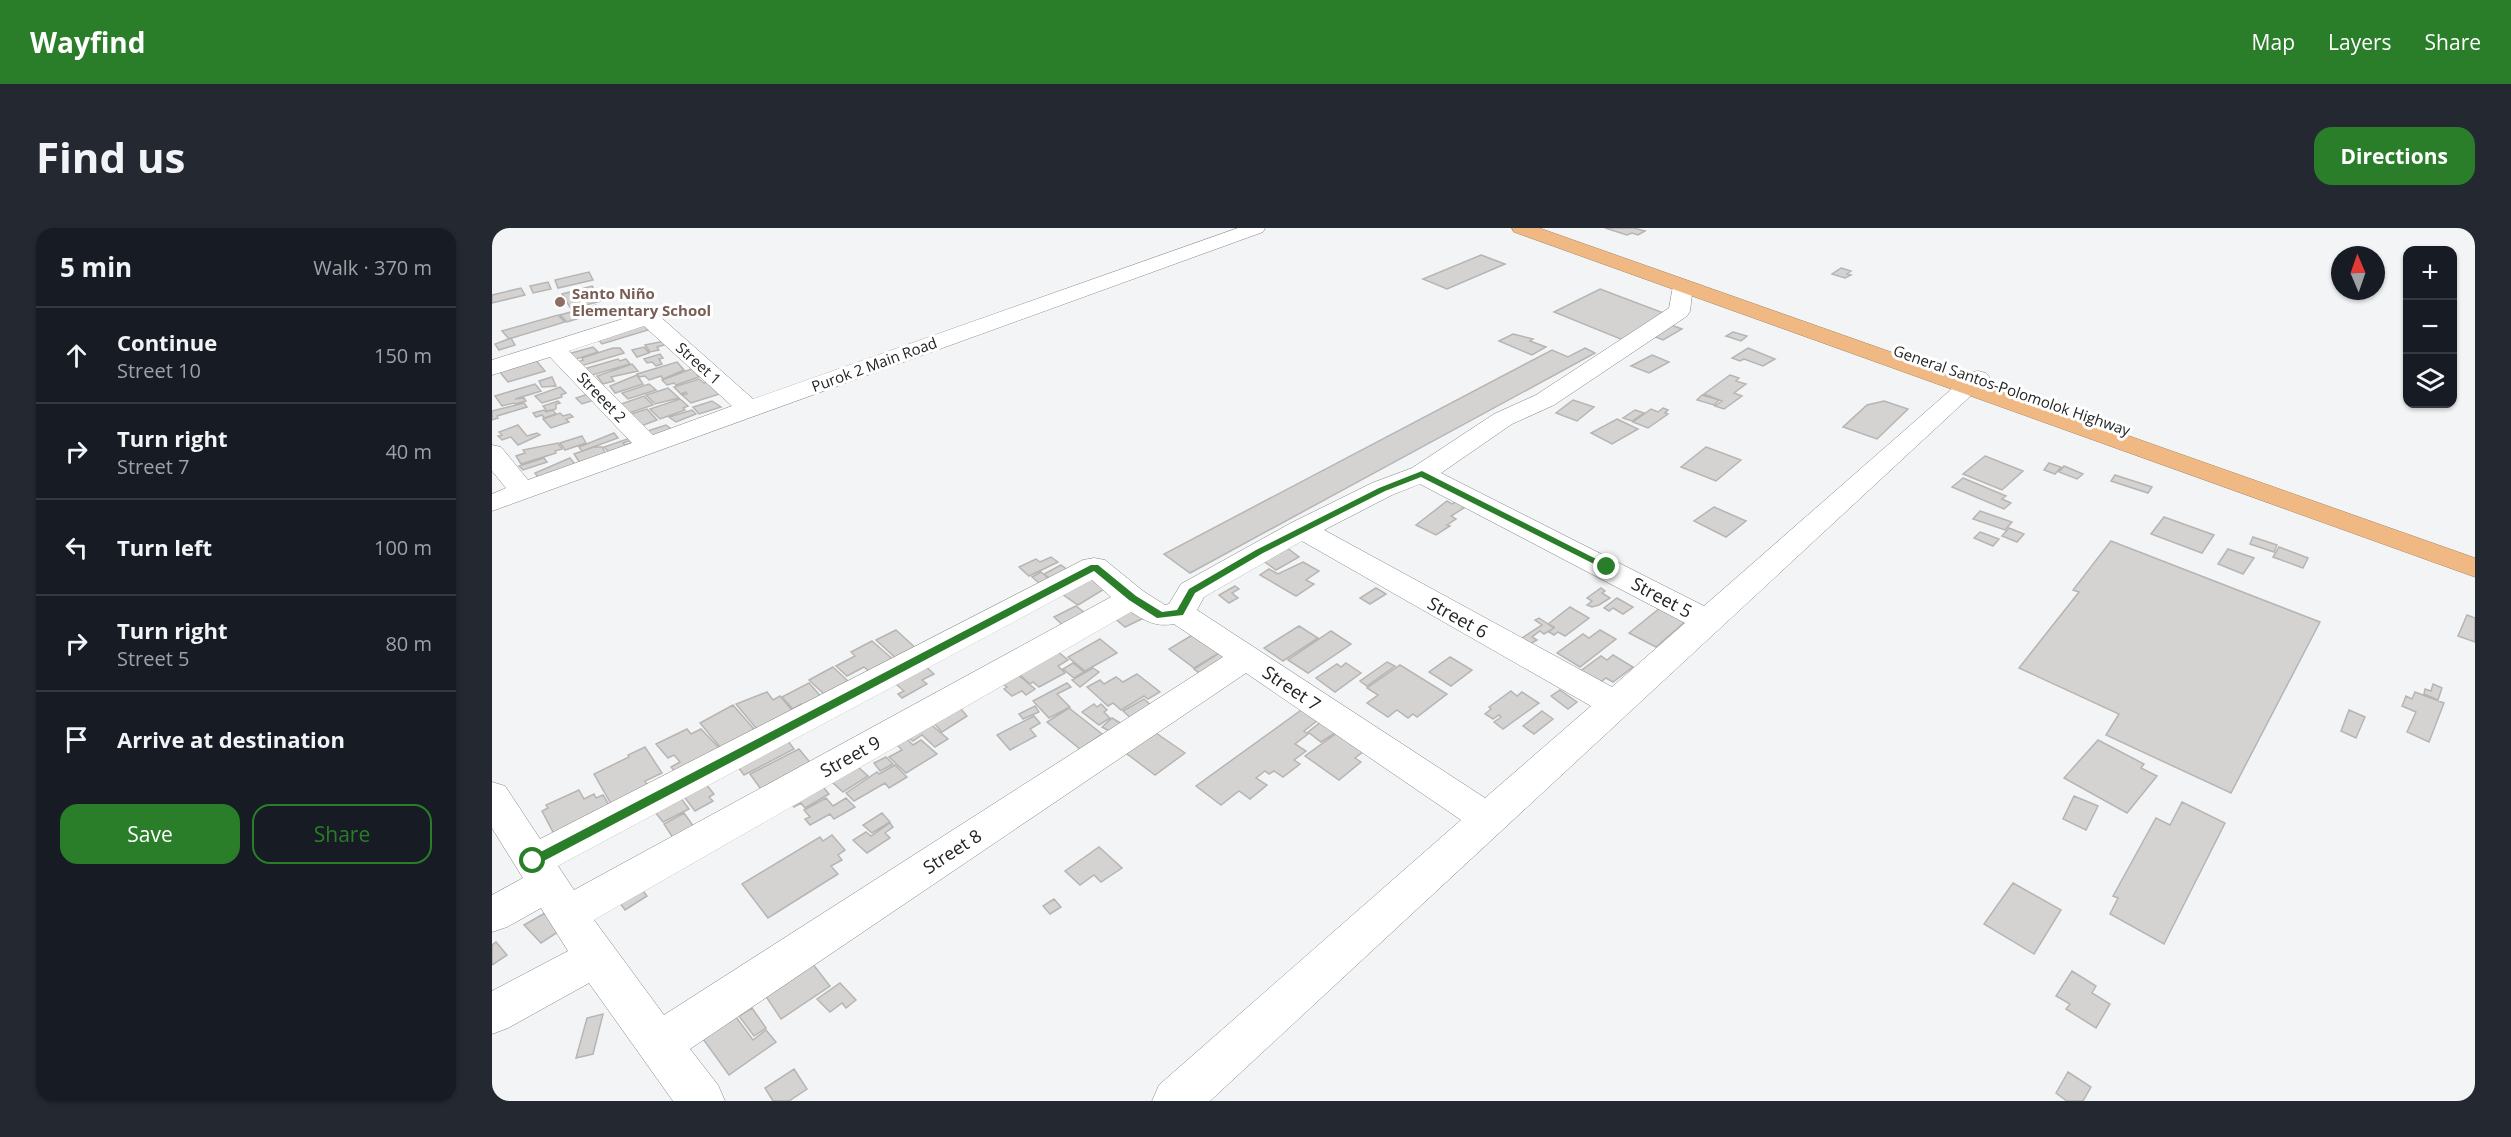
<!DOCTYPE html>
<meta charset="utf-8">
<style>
:root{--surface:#171b24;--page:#242831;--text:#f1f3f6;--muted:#9ea1a6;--line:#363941;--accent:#2a7d29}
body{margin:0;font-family:"Open Sans",sans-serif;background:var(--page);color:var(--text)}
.controls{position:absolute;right:18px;top:18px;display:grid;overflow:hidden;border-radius:12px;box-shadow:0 2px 4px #0004}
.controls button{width:54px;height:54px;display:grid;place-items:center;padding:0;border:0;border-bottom:2px solid var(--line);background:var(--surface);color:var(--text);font:30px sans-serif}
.compass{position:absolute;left:1839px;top:18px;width:54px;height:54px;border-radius:50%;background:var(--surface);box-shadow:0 2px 4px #0004;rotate:358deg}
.stop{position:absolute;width:18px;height:18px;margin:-14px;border:4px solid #2a7d29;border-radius:50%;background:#fff}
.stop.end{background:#2a7d29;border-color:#fff;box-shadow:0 2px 6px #0008}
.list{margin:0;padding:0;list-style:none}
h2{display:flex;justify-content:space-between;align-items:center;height:78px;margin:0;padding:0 24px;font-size:26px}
h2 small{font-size:20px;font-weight:400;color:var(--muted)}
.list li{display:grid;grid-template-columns:39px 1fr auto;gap:18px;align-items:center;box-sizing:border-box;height:96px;padding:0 24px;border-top:2px solid var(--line)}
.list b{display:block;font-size:22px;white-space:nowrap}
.list p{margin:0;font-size:20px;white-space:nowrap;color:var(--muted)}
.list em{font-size:20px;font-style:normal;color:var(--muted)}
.actions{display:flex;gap:12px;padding:18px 24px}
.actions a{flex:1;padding:14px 0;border:2px solid var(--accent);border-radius:18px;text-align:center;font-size:21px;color:var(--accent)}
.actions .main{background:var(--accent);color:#fff}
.icon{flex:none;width:33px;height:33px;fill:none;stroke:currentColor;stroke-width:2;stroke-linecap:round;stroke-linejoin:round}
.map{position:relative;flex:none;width:1983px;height:873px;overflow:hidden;border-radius:18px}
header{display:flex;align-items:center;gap:36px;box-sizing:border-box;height:84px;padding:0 30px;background:var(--accent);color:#fff}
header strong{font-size:28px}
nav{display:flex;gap:33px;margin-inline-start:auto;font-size:21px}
.intro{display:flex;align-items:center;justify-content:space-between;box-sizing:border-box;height:144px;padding:0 36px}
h1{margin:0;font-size:42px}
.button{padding:15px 27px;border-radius:18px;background:var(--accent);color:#fff;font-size:21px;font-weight:700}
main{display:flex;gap:36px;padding:0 36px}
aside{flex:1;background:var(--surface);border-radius:18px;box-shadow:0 2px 4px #0004}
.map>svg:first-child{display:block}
.building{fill:#d5d3d1;stroke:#b7b5b3;stroke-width:1.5}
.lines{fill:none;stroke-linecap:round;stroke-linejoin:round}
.minor-casing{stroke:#848688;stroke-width:1}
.highway-casing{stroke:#a88461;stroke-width:1}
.minor{fill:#fff;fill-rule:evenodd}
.highway{fill:#f0b983;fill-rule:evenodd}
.route{fill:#2a7d29}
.education-dot{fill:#8d6e63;stroke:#fff;stroke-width:2}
.labels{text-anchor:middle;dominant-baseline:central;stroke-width:6;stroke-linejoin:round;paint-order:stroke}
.far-education-label{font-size:15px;font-weight:bold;fill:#785e54;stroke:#fff;text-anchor:start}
.far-street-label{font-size:15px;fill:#222323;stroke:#fff}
.street-label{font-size:18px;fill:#222323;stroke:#fff}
</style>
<header>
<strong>Wayfind</strong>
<nav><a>Map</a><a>Layers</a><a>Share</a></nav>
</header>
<div class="intro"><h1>Find us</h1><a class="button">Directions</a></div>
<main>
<aside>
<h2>5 min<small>Walk · 370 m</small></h2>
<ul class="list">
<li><svg class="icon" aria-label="ahead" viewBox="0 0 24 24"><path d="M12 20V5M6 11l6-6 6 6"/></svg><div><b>Continue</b><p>Street 10</p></div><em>150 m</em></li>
<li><svg class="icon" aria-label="right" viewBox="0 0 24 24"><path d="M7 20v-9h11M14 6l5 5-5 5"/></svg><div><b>Turn right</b><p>Street 7</p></div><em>40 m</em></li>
<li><svg class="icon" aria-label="left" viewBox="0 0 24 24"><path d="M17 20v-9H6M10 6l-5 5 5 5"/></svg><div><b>Turn left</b></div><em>100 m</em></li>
<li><svg class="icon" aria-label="right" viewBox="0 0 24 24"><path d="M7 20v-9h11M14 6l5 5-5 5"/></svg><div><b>Turn right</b><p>Street 5</p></div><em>80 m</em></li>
<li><svg class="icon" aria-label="arrive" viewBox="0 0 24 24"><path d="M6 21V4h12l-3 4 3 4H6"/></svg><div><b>Arrive at destination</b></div></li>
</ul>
<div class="actions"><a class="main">Save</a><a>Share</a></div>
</aside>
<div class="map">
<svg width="1983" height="873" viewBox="0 0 1983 873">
<rect width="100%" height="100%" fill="#f2f4f6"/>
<path class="building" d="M1113,0h29l11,3 -7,4 -6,-2 -5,2z
M989,27l24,9 -58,25 -24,-10z
M1349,40l10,3 -4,3 4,1 -6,3 -13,-4z
M97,44l4,8 -35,8 -3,-8z
M56,54l3,7 -18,4 -3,-7z
M100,58l9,15 -30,8 -9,-15z
M29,60l4,7 -33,8v-8z
M1108,61l69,26 -46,25 -69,-28z
M104,77l7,6 -36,11 -7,-7z
M66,87l7,7 -56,17 -7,-8z
M159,92l7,7 -56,17 -5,-6z
M1171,94l19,7 -19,11 -20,-8z
M1241,104l14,4 -6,5 -15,-5z
M1021,106l20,5 -3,2 16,6 -14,8 -33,-14z
M19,110l4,7 -16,5 -4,-6z
M177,112l2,3 -14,4 2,3 -9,2 -5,-7z
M101,119l5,5 -25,8 -5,-6z
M152,119l5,6 -12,4 -5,-7z
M121,120h7l4,5 -43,13 -3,-4 5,-2 -1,-2z
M1093,120l10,5 -405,220 -26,-19 388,-204 16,7z
M1256,120l27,11 -12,7 -19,-7 -4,2 -8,-3z
M168,126l3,4 -4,1 3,5 -6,2 -4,-4 -5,1 -3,-4z
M1160,127l17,7 -20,11 -18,-7z
M42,130l11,13 -37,11 -9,-11z
M126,131l2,2 6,-2 4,5 -41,12 -5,-7z
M185,134l7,8 -21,9 -2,-3 -12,4 -4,-4 -6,1 -2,-3z
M140,136l6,7 -27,6 3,4 -11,3 -6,-8z
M207,138l7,6 -9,3 2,2 -23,8 -2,-2 -7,2 -5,-5z
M145,147l6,9 -28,9 -5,-7z
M1238,147l9,3 -3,3 10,3 -12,9 8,3 -18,13 -9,-3 7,-5 -18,-7z
M60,149l4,9 -14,1 -3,-6z
M207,151l5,4 9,-3 13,12 -35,11 -9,-8 5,-1 -1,-2 -5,2 -7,-7z
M43,156l6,7 -26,8 9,-1 2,3 -11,3 -1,-1 -12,3 -7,-10z
M157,156l7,6 -28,9 -6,-6z
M68,159l6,6 -5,2 1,2 -20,6 -7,-7z
M176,160l11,10 -24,6 -9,-9z
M99,165l6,6 -15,5 -6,-6z
M1210,167l17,5 -5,5 -17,-5z
M152,168l9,9 -27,9 -8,-9z
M188,171l8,7 -5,2 2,2 -25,9 -10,-10z
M1081,172l21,7 -17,14 -21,-8z
M66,173l2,2 -4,1v5l-9,2 -4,-5z
M220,173l9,6 -22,7 -6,-7z
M1392,173l24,8 -31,30 -34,-12 24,-22z
M32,175l3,4 -30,9 1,2 -6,2v-9z
M1171,180l5,2 -3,3 3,1 -20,14 -15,-6 18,-13 7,3z
M155,181l10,11 -19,7 -10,-12z
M52,182l2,2 7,-2 3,4 -12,4 -2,-3 -6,2 -3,-4z
M200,182l4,4 -20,8 -7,-5z
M1143,182l9,3 -12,8 -9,-3z
M68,185l3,3 7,-2 3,3 -7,2 3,3 -18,6 -8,-9z
M1125,191l21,10 -26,15 -21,-11z
M26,197l9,11 10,-3 3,2 -22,10 -7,-8 -9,3 -4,-4 4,-1 -3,-3z
M174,197l9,7 -27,7 -7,-6z
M122,205l4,5 -36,13 -3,-4z
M90,208l4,7 -21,7 -5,-7z
M138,210l2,2 -9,3 2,2 11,-4 -21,17 -11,-11z
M66,215l4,6 -7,2 1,2 -35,11 -5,-8 9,-3 -2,-3z
M102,219h8l4,7 -24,12 -8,-12z
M1214,219l35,13 -25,21 -35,-14z
M1493,228l38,15 -21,19 -39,-16z
M52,230l3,4 -24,8 -4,-4z
M78,230l9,11 -40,10 -4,-6z
M1557,235l12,4 -6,7 -11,-4z
M1572,238l19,8 -6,5 -18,-7z
M1623,247l37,12 -4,6 -37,-12z
M1471,250l43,18 -4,3 9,4 -7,6 -52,-22z
M955,273l5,3 5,-3 10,5 -16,10 5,3 -9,6 3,1 -14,9 -20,-10z
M1222,279l32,14 -20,16 -32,-16z
M1488,283l32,11 -7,8 -32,-11z
M1672,289l50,18 -12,18 -51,-19z
M1517,300l15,6 -7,8 -15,-6z
M1488,304l19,7 -6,7 -19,-8z
M1761,309l24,8 -3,7 -24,-8z
M1619,313l209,81 -89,171 -125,-58 13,-21 -100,-46 60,-76 -6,-2z
M794,319l13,10 -23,13 -14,-10z
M1787,319l29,11 -5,10 -30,-11z
M1736,321l26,9 -11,16 -25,-10z
M559,329l7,5 -29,14 -10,-9 17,-8 4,3z
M811,334l16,9 -13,9 8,4 -18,12 -36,-21 9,-6 9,5z
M569,337l11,8 -17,9 -11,-8z
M549,344l13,11 -9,5 -13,-11z
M596,348l18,12 -28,17 -19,-13z
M743,358l4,3 -7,4 6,5 -9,5 -10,-8z
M884,360l10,6 -16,10 -10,-6z
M1109,360l4,3 -3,2 8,5 -11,7 -7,2 -5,-2 5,-4 -5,-3z
M1125,370l16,9 -10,7 -10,-6 -4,3 -5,-3z
M1178,372l25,13 -39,34 -27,-14z
M646,377l12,10 -25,12 -12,-10z
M584,378l13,10 -23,12 -12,-11z
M1078,379l19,11 -24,18 -7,-4 -4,3 -5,-3 5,-5 -6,-3z
M1975,387l8,3v24l-17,-6z
M1047,390l15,10 -10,6 -4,-3 -8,6 5,3 -7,4 -8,-6 20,-13 -7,-5z
M807,398l19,12 -35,23 -19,-13z
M404,402l23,21 -20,10 -23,-21z
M1108,402l16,9 -36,28 -23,-14 26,-19 6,4z
M839,403l20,13 -43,29 -20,-13z
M702,406l25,19 -25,15 -25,-19z
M608,411l17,14 -32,18 -17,-14z
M380,413l24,21 -23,13 -9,-8 -17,9 -11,-10 19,-10 -4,-4z
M565,423l11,9 -10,6 7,7 -26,14 -6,-5 -3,2 -12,-11z
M729,424l7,6 -26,17 -8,-6z
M1121,427l20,12 -20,15 -7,-4 -8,6 -19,-12 22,-16 6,4z
M958,429l22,13 -21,16 -22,-14z
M429,434l13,12 -12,6 5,4 -25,14 -4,-4 6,-3 -14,-12z
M895,434l8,4 -28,20 -7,-5z
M581,435l11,9 -10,6 -11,-9z
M854,435l15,10 -26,19 -19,-14 21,-14 4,3z
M908,437l47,29 -30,23 -4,-3 -5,4 -11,-8 -9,7 -21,-14 11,-8 -11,-7z
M341,439l16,15 -24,13 -16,-15z
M601,440l6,4 -19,15 -8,-7z
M525,446l18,15 -9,6 -4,-4 -10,5 -8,-7 3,-2 -5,-4z
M645,446l23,18 -12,7 -4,-3 -23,14 -8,-7 -5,3 -21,-19 13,-7 4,4 12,-7 7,5z
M317,455l16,18 -21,7 -3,-4 -8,5 -11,-12z
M575,455l4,4 -14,7 13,13 -21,11 -16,-17z
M1941,456l9,4 -4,12 -14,-6 1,-5 6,2z
M1068,462l17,12 -9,7 -17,-13z
M1019,463l6,5 5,-4 17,11 -36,26 -9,-7 7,-5 -2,-2 -6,4 -8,-5 6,-5 -2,-2z
M275,464l6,8 7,-4 16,19 -35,19 -25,-30z
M1923,464l29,11 -15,39 -22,-10 9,-20 -14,-6 4,-10 6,3z
M652,471l9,8 -21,12 -9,-8z
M602,476l3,3 4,-3 6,6 -3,2 6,6 -11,7 -17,-13z
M241,477l27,31 -34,18 -26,-31z
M543,478l4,6 -16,7 -4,-5z
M468,480l7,8 -25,16 -13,-14z
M577,480l33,26 -22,15 -33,-27z
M812,480l13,13 -13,10 4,3 -13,10 11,7 -12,9 6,4 -17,13 -9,-6 -5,3 -4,-3 -9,7 11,7 -17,14 -11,-8 -18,14 -25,-19z
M1857,482l16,7 -9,21 -15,-7z
M1050,483l11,8 -19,15 -11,-8z
M542,488l6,7 -10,6 6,7 -26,14 -13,-15z
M430,489l26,22 -13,8 -13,-12 -9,6 -12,-9z
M620,490l10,6 -11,8 -9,-5z
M829,494l14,11 -14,9 -13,-10z
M195,501l4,5 10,-5 23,24 -44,24 -9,-10 9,-5 -6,-7 -6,3 -12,-14z
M664,505l29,20 -30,22 -36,-27z
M845,505l27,18 -9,7 6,4 -22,18 -34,-24z
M293,509l9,12 -50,26 -9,-12z
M414,510l7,7 8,-5 16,14 -31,19 -17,-16 13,-7 -6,-6z
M1606,512l46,24 -3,4 16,8 -30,37 -63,-35z
M153,519l17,26 -17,8 6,10 -37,18 -20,-35 35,-17 -1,-2z
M307,521l14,17 -50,26 -13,-18z
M355,529l21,19 -25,16 -21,-19z
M394,529l7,7 -13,7 -6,-8z
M403,537l12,12 -18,11 -4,-5 -31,18 -8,-8 31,-21 2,2z
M322,548l15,18 -24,14 -4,-5 -7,4 -11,-14z
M209,550l13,16 -5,3 4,4 -18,10 -16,-21z
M87,562l5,9 10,-5 2,4 7,-3 9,15 -58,24 -12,-23 6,-3 -2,-3z
M185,565l12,16 -26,13 -12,-15z
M1582,568l24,10 -12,24 -23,-11z
M334,570l7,8 13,-8 9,9 -21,12 -4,-5 -20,11 -5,-6 5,-2 -6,-7z
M1690,574l43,21 -61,121 -54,-30 8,-16 -5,-2 43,-78 14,7z
M192,585l12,17 -21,11 -11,-17z
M390,585l8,9 -18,11 -9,-8z
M398,595l3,4 -8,6 5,5 -23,15 -14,-13 13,-8 5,4z
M340,607l13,15 -7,5 4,5 -11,6 7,8 -70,44 -26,-34 78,-47 3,4z
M607,619l23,21 -21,14 -7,-7 -14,10 -15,-14z
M141,650l14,18 -22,14 -14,-19z
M1521,655l48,27 -27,44 -50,-30z
M562,671l7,8 -11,7 -7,-8z
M53,685l16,17 -20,13 -17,-18z
M4,714l11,13 -15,10v-20z
M320,735l18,23 -49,33 -18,-27z
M1580,743l24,15 -4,7 18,11 -14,24 -30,-19 4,-5 -14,-8z
M348,755l16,17 -10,8 -4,-5 -12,9 -13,-13z
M260,780l14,20 -12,8 -15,-20z
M111,786l-10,40 -17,4 11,-40z
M244,789l17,23 13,-10 10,12 -47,33 -26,-36z
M302,841l13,20 -18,12h-16l-8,-13z
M1576,844l23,15 -8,14h-16l-11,-8z"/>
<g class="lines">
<defs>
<path id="minor" d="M746,0h27l-2,4 -771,279v-17l14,-6 -14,-17v-26l9,2 27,33 104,-37 -82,-86 -58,18v-15l156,-49 8,2 97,86zM152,98l88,80 -79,29 -84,-84z
M1191,52l7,2 3,4 -3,25 -3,5 -133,89 -42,19 -71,49 263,133 266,-233 8,-2 8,2 4,5 -780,723h-58l7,-16 302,-265 -215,-147 -556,376 28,36 7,16h-52l-84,-118 -81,45 -16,6v-43l76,-40 -27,-43 -34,19 -15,5v-37l31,-17 -31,-50v-46l13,4 35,53 543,-279 11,-2 11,2 38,31 22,14 4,-1 12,-20 110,-61 81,-40 40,-15 82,-54 42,-19 133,-87 4,-22 3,-4zM928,256l265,139 -73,64 -288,-157 68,-35zM810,313l289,165 -106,92 -288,-188 7,-13zM600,352l19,17 -537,293 -16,-24zM639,384c16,10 25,15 43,12l49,33 -559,358 -70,-95z"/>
<path id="highway" d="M1020,0h27l936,330v19l-961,-345z"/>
</defs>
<use href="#minor" class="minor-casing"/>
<use href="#highway" class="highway-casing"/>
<use href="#minor" class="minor"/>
<use href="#highway" class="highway"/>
</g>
<path class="route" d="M930,243l190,96 -8,2 -183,-92 -36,14 -122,62 -68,40 -12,22 -26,3 -28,-18 -35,-29 -556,293 -5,2 -5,-5 1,-3 562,-293h7l38,31 26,16 15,-2 12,-21 67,-39 123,-62z"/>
<circle class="education-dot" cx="68" cy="74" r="6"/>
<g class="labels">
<g class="far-education-label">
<text x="80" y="65">Santo Niño<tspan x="80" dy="17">Elementary School</tspan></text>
</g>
<g class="far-street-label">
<text transform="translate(207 135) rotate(42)">Street 1</text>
<text transform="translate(382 136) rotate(-20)">Purok 2 Main Road</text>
<text transform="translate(1520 162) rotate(19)">General Santos-Polomolok Highway</text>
<text transform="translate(110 169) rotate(46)">Streeet 2</text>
</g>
<g class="street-label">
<text transform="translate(1170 369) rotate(28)">Street 5</text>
<text transform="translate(966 389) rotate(29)">Street 6</text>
<text transform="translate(800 460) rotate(34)">Street 7</text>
<text transform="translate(358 528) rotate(-29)">Street 9</text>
<text transform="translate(460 623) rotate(-33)">Street 8</text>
</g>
</g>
</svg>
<div class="controls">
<button>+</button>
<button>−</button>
<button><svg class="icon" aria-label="layers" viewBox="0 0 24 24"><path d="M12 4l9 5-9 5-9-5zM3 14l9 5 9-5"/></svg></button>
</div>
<svg class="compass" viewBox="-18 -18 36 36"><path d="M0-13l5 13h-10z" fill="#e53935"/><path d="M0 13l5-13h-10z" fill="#9ea1a6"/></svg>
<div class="stop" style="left:41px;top:633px"></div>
<div class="stop end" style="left:1115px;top:339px"></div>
</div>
</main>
